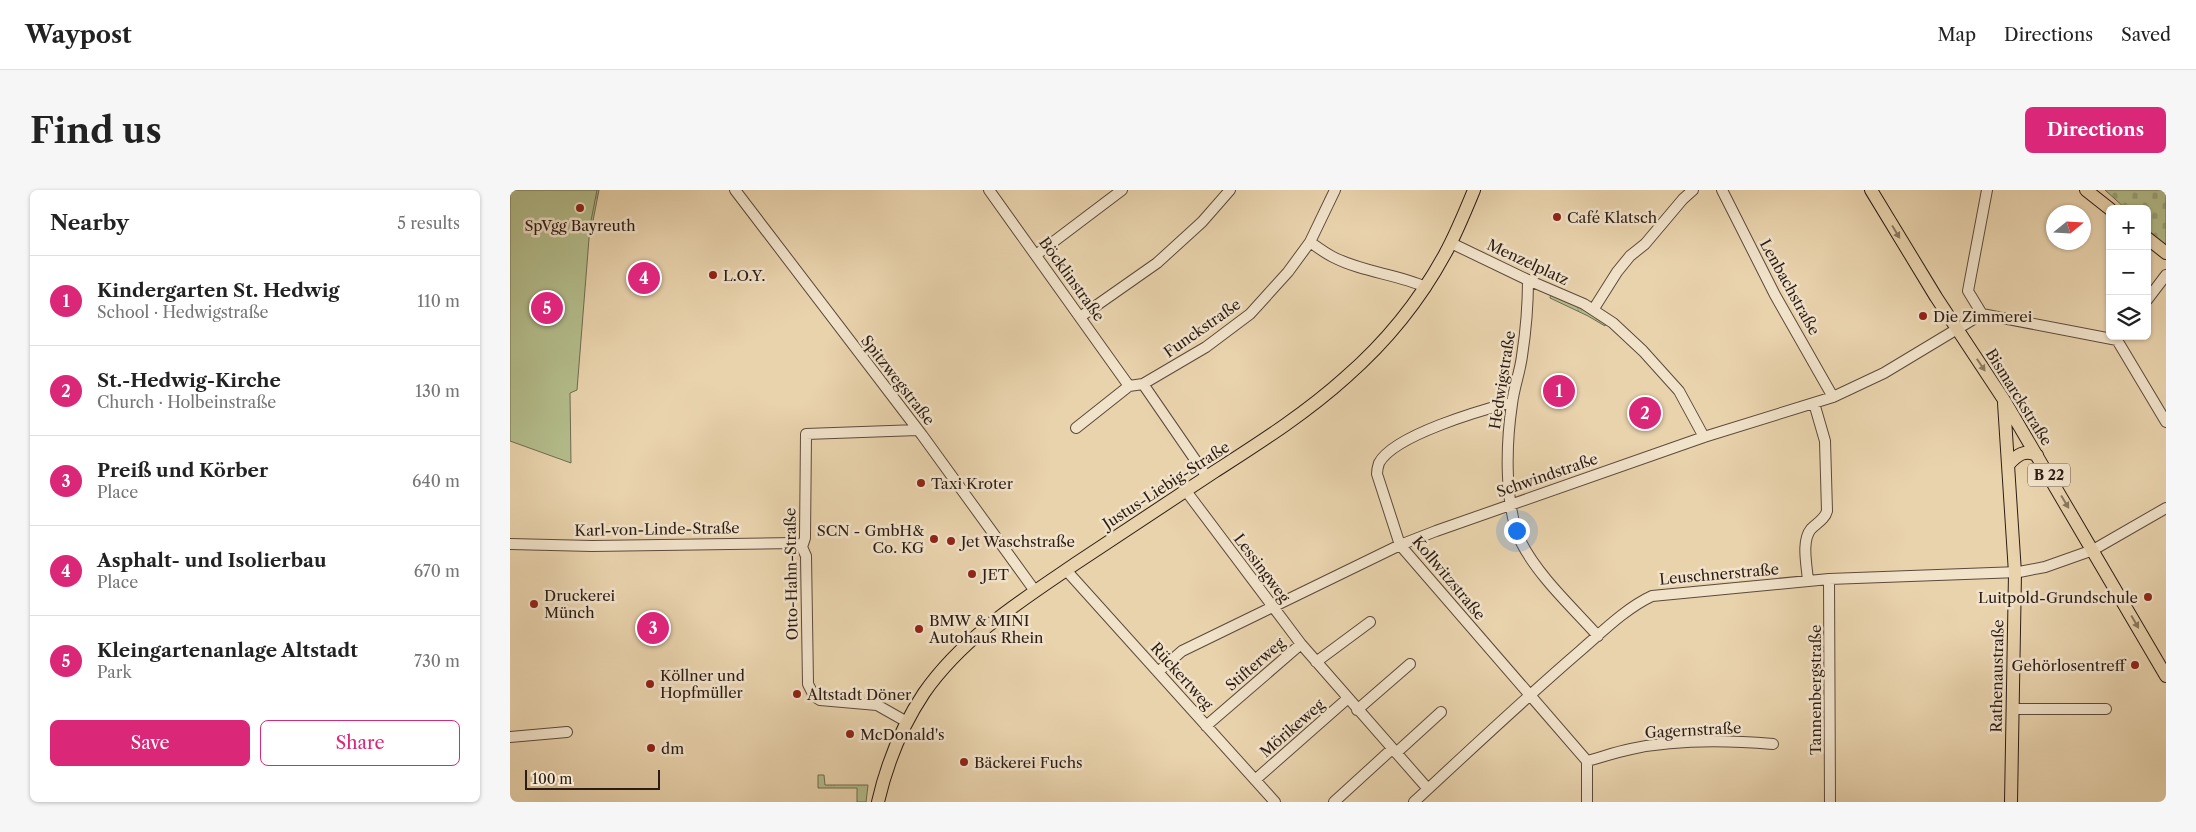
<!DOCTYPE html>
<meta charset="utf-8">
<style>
:root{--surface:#fff;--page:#f6f6f6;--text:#222;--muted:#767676;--line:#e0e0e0;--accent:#db2777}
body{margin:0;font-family:"Libre Caslon Text",serif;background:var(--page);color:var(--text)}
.controls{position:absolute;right:15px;top:15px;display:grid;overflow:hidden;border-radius:8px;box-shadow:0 1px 4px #0004}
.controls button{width:45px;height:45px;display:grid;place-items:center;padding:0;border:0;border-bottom:1px solid var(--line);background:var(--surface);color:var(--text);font:25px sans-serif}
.compass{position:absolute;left:1536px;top:15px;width:45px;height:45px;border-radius:50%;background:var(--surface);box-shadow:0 1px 4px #0004;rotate:72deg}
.scale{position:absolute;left:15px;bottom:12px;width:135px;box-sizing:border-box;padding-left:5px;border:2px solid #2d1c14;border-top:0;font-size:14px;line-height:18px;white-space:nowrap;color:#2d1c14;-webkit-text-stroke:4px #f1e2ca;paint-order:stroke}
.you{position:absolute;left:1006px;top:340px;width:18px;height:18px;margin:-12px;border:4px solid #fff;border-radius:50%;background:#1a73e8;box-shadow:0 0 0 8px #1a73e833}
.badge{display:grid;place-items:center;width:32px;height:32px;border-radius:50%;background:var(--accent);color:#fff;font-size:16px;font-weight:700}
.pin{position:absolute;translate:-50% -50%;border:2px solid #fff;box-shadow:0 1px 5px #0006}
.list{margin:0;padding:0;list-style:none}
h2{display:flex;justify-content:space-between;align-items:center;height:65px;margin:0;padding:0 20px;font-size:21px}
h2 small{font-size:16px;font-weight:400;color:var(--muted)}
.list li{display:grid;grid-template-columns:32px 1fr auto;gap:15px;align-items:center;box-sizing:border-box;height:90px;padding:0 20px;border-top:1px solid var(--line)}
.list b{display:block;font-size:19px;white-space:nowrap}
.list p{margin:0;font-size:16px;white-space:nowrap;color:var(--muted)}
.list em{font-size:16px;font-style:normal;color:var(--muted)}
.actions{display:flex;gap:10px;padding:15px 20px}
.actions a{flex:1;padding:11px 0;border:1px solid var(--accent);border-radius:8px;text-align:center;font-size:18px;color:var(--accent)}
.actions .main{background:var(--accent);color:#fff}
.icon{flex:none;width:28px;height:28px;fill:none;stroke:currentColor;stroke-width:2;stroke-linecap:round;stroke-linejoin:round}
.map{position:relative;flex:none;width:1656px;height:612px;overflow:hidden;border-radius:8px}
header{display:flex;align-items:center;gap:30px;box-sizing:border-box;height:70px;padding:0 25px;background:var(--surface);border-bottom:1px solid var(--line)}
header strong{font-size:24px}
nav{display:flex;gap:28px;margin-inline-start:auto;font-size:18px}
.intro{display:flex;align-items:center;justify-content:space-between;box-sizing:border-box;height:120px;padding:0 30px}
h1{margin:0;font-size:35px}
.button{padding:12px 22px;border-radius:8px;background:var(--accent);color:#fff;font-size:18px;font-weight:700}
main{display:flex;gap:30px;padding:0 30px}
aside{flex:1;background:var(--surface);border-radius:8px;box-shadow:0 1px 4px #0004}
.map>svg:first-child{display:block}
.grass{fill:url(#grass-tufts);stroke:#706c50}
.forest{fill:url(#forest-firs);stroke:#706c50}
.cemetery{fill:url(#cemetery-stones);stroke:#706c50}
.garden{fill:#b4bd8c;stroke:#706c50}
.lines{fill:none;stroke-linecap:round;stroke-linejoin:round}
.minor-casing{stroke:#5c4a3a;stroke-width:12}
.major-casing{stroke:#2d1c14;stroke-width:14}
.minor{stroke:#f1e2ca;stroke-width:10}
.major{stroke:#e9d3ad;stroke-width:12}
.oneway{fill:#8b7860}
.poi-dot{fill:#8f2418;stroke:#f1e2ca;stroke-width:2}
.labels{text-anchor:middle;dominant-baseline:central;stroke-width:5;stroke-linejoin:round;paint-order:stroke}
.shield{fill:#f1e2ca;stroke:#68574b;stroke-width:1}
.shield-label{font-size:14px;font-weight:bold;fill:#2d1c14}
.poi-label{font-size:15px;fill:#2d1c14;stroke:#f1e2ca;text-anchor:start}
.street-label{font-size:15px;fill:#2d1c14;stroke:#f1e2ca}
</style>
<header>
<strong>Waypost</strong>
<nav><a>Map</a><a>Directions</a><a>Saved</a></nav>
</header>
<div class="intro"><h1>Find us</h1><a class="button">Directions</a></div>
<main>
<aside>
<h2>Nearby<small>5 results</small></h2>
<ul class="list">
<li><span class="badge">1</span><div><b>Kindergarten St. Hedwig</b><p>School · Hedwigstraße</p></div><em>110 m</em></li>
<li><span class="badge">2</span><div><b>St.-Hedwig-Kirche</b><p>Church · Holbeinstraße</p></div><em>130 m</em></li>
<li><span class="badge">3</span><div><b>Preiß und Körber</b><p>Place</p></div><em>640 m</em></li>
<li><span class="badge">4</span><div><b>Asphalt- und Isolierbau</b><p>Place</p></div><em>670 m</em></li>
<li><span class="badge">5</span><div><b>Kleingartenanlage Altstadt</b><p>Park</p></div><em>730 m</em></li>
</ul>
<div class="actions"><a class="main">Save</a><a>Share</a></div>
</aside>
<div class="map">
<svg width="1656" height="612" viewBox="0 0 1656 612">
<defs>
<pattern id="grass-tufts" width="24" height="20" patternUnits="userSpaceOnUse" patternTransform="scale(1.25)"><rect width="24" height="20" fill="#b4bd8c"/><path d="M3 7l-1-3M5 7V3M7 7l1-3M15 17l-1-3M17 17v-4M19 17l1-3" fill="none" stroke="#9ba278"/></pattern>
<pattern id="forest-firs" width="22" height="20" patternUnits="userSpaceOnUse" patternTransform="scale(1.25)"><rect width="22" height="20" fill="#b4bd8c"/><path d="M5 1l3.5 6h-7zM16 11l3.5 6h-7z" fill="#9ba278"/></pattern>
<pattern id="cemetery-stones" width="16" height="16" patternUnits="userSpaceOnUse" patternTransform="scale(1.25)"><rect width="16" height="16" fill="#b4bd8c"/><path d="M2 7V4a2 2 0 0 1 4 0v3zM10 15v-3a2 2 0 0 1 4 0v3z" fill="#9ba278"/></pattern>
</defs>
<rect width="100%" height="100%" fill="#e9d3ad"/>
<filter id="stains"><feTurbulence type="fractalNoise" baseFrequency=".004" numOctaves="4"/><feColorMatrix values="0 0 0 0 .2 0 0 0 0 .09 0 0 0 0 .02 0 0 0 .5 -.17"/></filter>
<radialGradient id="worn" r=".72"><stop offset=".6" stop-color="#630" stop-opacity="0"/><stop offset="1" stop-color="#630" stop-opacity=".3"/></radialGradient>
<path class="grass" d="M1041,102l56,30 -2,4 -17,-10 -38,-18z
M308,585h6l1,10h43l-2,17h-9v-14h-39z"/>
<path class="forest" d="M82,0h7l-8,41 -12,-3z"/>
<path class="cemetery" d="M1595,0h61v56l-19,-17v-20h-21z"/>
<path class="garden" d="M0,0h87l-7,36 -13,164 -7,3 1,70 -61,-22z"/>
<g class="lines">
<defs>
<path id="minor" d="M225,0l187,245 113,156
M479,0l140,196
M1212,0l53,105 58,102
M800,52c7,5 15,11 23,15 29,15 63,17 93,30
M941,53l77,37 56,24 29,19 30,28 36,40 25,46
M526,65l86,-65
M1018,90c0,26 -2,50 -6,76 -2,16 -8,31 -10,48 -6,40 -8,101 9,138 17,34 52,66 77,94
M1637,110l19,-25
M1083,120l24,-38 13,-16 15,-12 38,-45 10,-9
M1472,124l-14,-23 19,-101
M570,127l77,-54 45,-41 28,-32
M633,194l63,-37 44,-33 38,-42 22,-30 25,-52
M1002,212c-30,8 -118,33 -133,61 -1,3 -2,7 -2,11l23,71 187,216v41
M566,238l53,-42 14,-2 64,93
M676,301l115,153 127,145
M0,354l82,2 203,-3 7,4
M556,380l209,232
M1319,389l1,223
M1298,391c-1,-15 -7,-40 3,-52 6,-6 14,-10 16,-18l-2,-70 -11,-38
M806,472l54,-40
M648,482l24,-21 218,-106 36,-14 268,-94 129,-40 51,-24 98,-59 135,26 49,82
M1503,519h93
M847,520l53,-46
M397,532l-30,-17 -57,-5 -6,-4 -6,-12 -2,-128 -4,-9 3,-9 1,-104 112,-4
M696,536l95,-82
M0,547l57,-5
M886,563l45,-41
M1077,571c15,-4 29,-9 44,-12 46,-10 95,-9 142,-5
M745,590l92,-81
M824,612l58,-53
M904,612c55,-51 109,-102 166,-151 22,-19 46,-43 72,-55l177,-17 190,-7 26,-5 48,-17 73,-42"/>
<path id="major" d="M1361,0l65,107 68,103 162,276
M1576,0l24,19
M1637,48l19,15
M1494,213l11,170 -4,229
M1499,274c8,-9 16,-15 28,-9
M368,612c9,-39 24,-76 46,-109 39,-56 98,-93 154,-131 45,-30 90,-60 136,-90 45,-29 91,-58 132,-95 39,-34 74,-77 99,-123 11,-20 20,-42 29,-64"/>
</defs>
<use href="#minor" class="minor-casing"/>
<use href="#major" class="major-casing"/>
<use href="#minor" class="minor"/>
<use href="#major" class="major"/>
</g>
<defs><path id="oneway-solid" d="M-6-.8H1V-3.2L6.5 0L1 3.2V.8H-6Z" transform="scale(1.25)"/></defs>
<g class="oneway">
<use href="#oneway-solid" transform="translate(1386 42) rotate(59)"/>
<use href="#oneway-solid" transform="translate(1471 175) rotate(56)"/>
<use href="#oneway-solid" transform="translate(1555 312) rotate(59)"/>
<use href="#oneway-solid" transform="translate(1625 432) rotate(60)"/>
</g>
<g class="poi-dot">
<circle cx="70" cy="18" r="5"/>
<circle cx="1047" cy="27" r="5"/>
<circle cx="203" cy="85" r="5"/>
<circle cx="1413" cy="126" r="5"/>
<circle cx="411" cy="293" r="5"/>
<circle cx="424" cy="349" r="5"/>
<circle cx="441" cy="351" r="5"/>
<circle cx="462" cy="384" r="5"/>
<circle cx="1638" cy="407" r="5"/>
<circle cx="24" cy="414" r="5"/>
<circle cx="409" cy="439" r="5"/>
<circle cx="1625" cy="475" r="5"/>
<circle cx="140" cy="494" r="5"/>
<circle cx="287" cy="504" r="5"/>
<circle cx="340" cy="544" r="5"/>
<circle cx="141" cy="558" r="5"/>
<circle cx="454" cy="572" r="5"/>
</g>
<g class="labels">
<rect class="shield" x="1518" y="273.5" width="42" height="23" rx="4"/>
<g class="shield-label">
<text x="1539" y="285">B 22</text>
</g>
<g class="poi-label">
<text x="1057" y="27">Café Klatsch</text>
<text x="70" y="35" text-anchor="middle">SpVgg Bayreuth</text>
<text x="213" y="85">L.O.Y.</text>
<text x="1423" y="126">Die Zimmerei</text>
<text x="421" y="293">Taxi Kroter</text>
<text x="414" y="340" text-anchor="end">SCN - GmbH&amp;<tspan x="414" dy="17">Co. KG</tspan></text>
<text x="451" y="351">Jet Waschstraße</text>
<text x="472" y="384">JET</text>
<text x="34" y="405">Druckerei<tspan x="34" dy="17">Münch</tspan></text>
<text x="1628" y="407" text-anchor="end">Luitpold-Grundschule</text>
<text x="419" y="430">BMW &amp; MINI<tspan x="419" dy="17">Autohaus Rhein</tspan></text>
<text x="1615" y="475" text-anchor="end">Gehörlosentreff</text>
<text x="150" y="485">Köllner und<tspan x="150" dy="17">Hopfmüller</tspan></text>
<text x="297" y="504">Altstadt Döner</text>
<text x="350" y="544">McDonald's</text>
<text x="151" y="558">dm</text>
<text x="464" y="572">Bäckerei Fuchs</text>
</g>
<g class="street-label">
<text transform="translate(1018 72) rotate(25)">Menzelplatz</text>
<text transform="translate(562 89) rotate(54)">Böcklinstraße</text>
<text transform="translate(1280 97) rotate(61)">Lenbachstraße</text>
<text transform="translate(692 138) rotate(-35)">Funckstraße</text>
<text transform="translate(388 190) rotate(52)">Spitzwegstraße</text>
<text transform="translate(992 190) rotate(-81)">Hedwigstraße</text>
<text transform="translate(1509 207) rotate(58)">Bismarckstraße</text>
<text transform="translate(1037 285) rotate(-19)">Schwindstraße</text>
<text transform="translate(656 295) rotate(-33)">Justus-Liebig-Straße</text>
<text transform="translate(147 339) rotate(-1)">Karl-von-Linde-Straße</text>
<text transform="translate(752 378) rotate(53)">Lessingweg</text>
<text transform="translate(281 384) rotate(-91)">Otto-Hahn-Straße</text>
<text transform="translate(1209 384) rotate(-5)">Leuschnerstraße</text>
<text transform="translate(939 388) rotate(50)">Kollwitzstraße</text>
<text transform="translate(745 474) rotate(-41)">Stifterweg</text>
<text transform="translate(672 486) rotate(48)">Rückertweg</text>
<text transform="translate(1487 486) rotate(-89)">Rathenaustraße</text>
<text transform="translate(1305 500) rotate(-90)">Tannenbergstraße</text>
<text transform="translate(782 538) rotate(-41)">Mörikeweg</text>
<text transform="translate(1183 540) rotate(-3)">Gagernstraße</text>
</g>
</g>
<rect width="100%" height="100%" filter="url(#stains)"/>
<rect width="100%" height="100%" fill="url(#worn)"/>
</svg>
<div class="controls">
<button>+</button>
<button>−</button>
<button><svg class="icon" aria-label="layers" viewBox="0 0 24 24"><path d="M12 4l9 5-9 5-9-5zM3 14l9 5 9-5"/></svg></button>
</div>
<svg class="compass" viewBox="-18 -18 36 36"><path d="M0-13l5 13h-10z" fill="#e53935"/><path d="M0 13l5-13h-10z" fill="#767676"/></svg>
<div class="scale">100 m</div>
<div class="you"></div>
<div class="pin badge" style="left:1049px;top:201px">1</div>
<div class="pin badge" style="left:1135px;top:223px">2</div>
<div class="pin badge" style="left:143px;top:438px">3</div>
<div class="pin badge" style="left:134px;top:88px">4</div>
<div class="pin badge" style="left:37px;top:118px">5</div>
</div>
</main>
